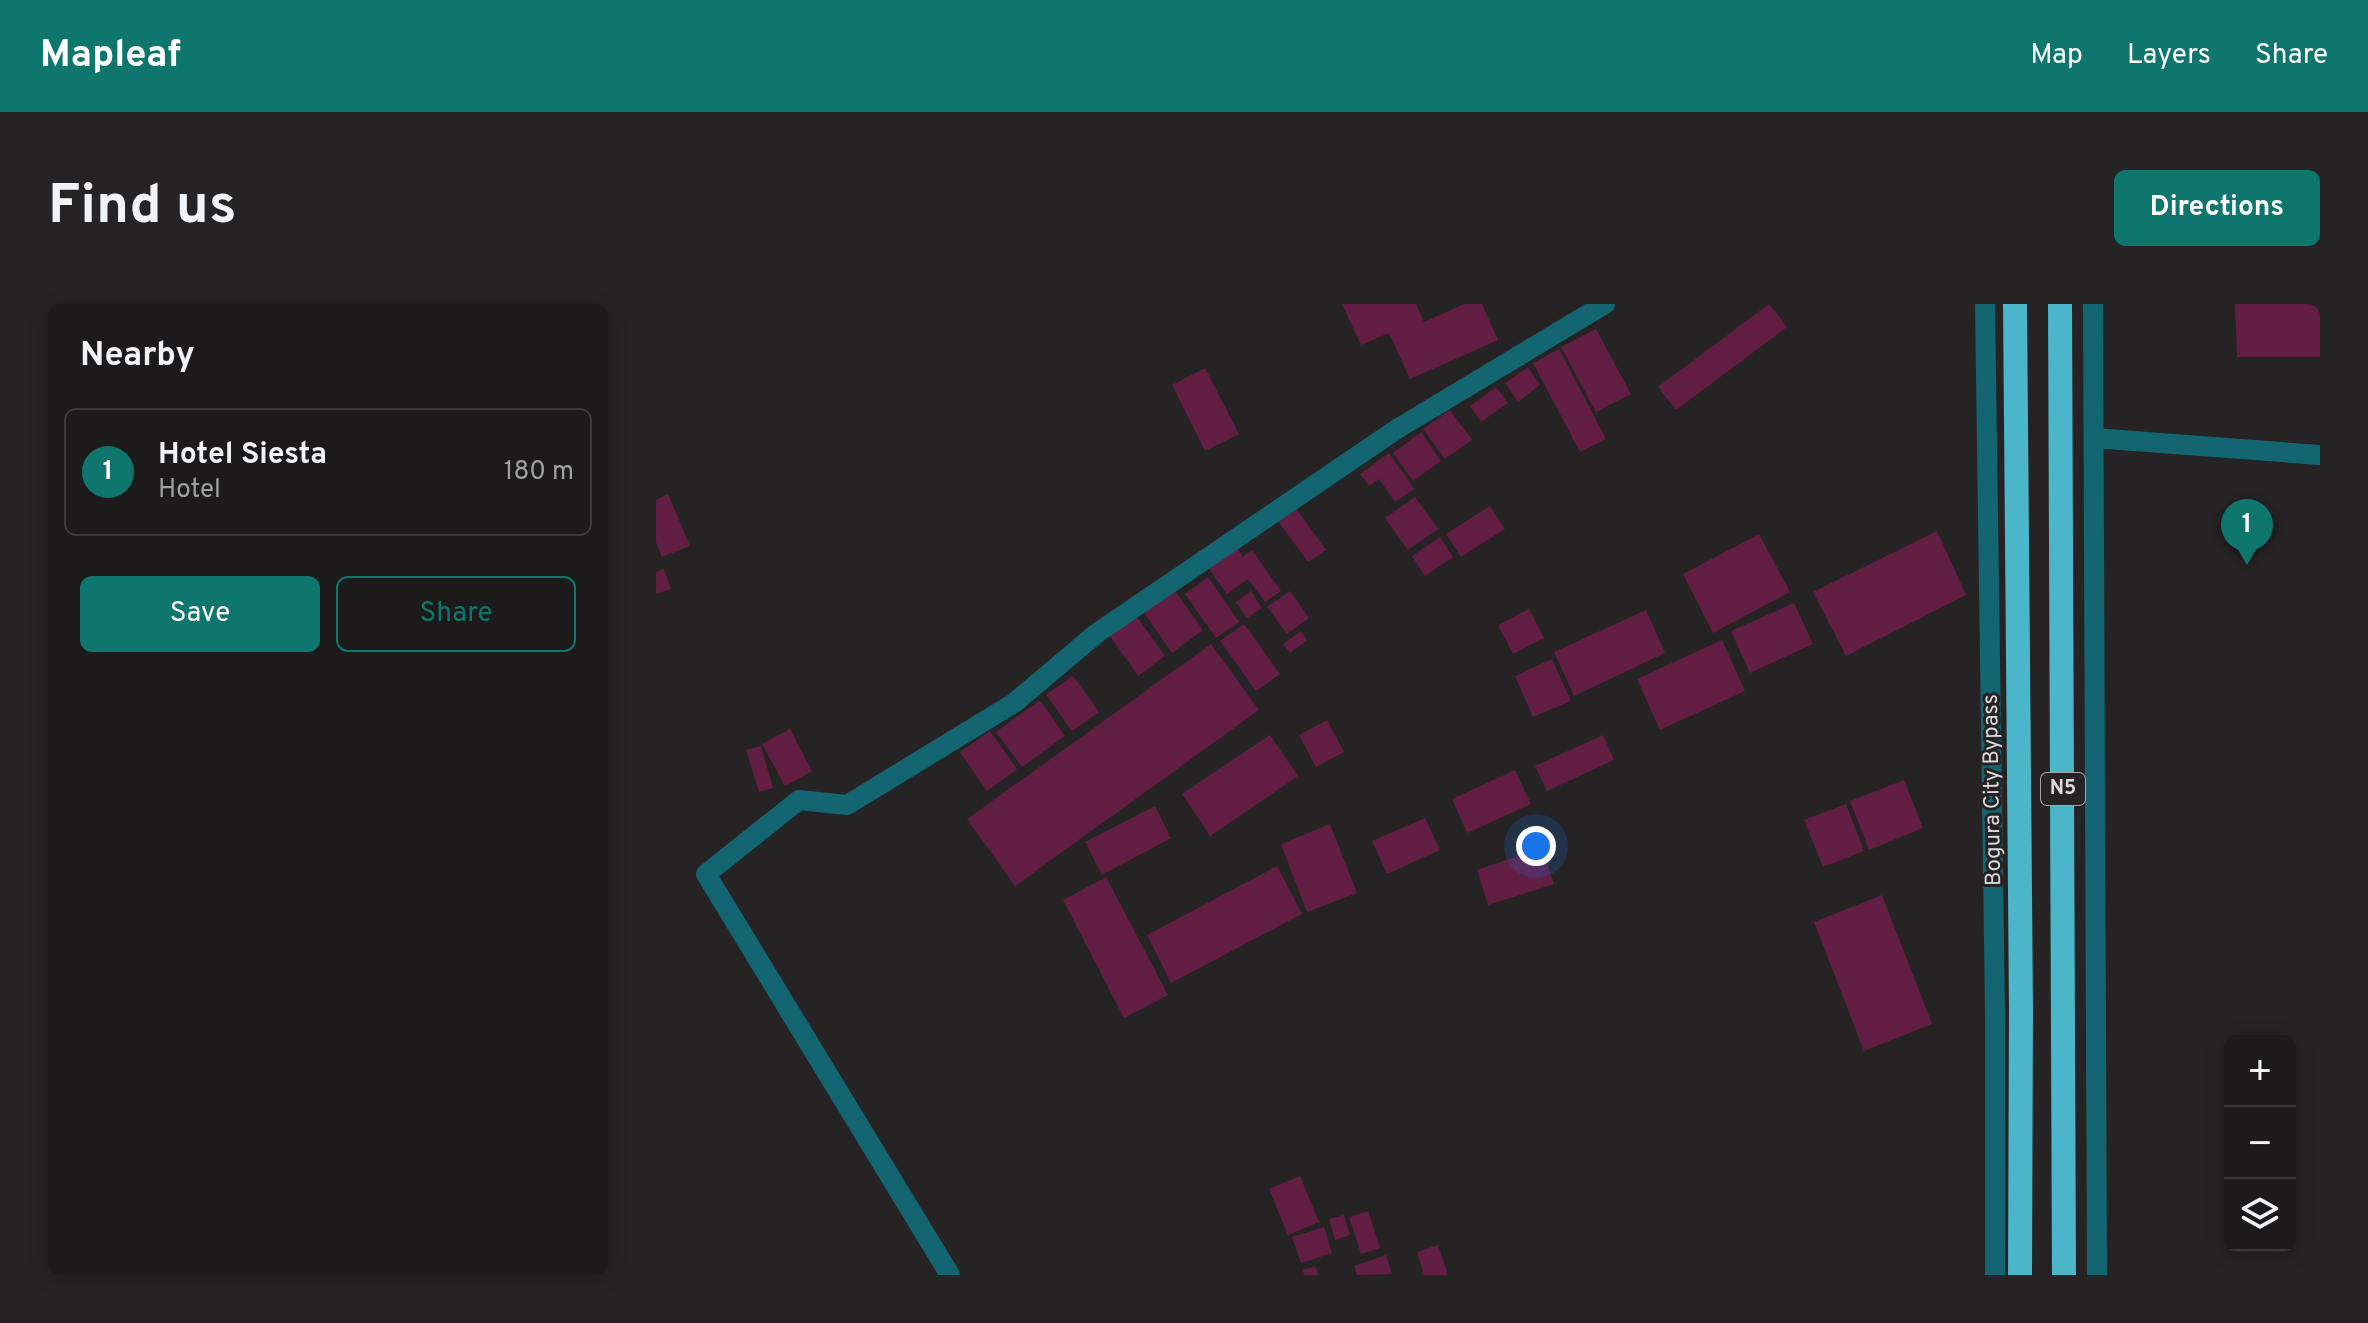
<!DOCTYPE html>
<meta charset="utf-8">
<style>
:root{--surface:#1c1a1b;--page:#252324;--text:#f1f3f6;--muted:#a0a1a3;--line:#3a383a;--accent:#0f766e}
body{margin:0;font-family:Overpass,sans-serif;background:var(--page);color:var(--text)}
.controls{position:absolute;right:24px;bottom:24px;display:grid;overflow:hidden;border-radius:12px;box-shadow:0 4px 20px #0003}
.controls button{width:72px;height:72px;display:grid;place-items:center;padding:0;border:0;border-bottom:2px solid var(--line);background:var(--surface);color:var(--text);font:40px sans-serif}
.you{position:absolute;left:880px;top:542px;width:28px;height:28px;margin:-20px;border:6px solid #fff;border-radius:50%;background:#1a73e8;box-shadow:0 0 0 12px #1a73e833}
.badge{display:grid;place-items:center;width:52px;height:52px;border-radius:50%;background:var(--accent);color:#fff;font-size:26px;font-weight:700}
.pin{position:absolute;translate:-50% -66px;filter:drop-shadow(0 2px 4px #0008)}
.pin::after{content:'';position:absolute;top:42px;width:28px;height:24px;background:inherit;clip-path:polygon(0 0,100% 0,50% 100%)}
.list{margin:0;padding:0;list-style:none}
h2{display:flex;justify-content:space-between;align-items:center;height:104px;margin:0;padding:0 32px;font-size:34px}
h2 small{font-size:26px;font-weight:400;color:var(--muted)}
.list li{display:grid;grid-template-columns:52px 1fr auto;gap:24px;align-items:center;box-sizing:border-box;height:128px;margin:0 16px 16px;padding:0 16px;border:2px solid var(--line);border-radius:12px}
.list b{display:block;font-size:30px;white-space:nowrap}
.list p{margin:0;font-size:26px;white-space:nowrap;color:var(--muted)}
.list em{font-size:26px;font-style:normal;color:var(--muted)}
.actions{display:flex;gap:16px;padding:24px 32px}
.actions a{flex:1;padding:18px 0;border:2px solid var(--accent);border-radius:12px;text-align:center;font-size:28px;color:var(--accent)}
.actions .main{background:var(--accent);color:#fff}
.icon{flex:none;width:44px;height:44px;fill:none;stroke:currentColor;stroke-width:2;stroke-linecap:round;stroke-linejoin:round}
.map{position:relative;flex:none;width:1664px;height:971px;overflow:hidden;border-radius:12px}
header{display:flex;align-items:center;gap:48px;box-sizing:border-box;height:112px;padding:0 40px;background:var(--accent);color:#fff}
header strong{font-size:38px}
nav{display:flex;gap:44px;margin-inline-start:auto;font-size:28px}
.intro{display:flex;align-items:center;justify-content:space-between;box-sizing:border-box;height:192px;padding:0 48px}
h1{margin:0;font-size:56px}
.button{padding:20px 36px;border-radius:12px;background:var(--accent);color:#fff;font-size:28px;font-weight:700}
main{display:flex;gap:48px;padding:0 48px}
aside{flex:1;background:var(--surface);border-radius:12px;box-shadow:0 4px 20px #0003}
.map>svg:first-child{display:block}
.building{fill:#631e43}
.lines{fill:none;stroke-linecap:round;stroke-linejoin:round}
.minor{stroke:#146572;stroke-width:20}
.highway{stroke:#4bb6c9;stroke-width:24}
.labels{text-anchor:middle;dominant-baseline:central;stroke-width:6;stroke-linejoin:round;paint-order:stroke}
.shield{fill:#262324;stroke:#a5a2a3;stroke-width:2}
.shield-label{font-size:20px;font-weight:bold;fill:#dbd9da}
.street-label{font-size:22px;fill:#dbd9da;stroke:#262324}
</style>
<header>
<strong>Mapleaf</strong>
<nav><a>Map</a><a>Layers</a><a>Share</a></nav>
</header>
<div class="intro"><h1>Find us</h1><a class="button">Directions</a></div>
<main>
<aside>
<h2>Nearby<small></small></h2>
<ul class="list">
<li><span class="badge">1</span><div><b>Hotel Siesta</b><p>Hotel</p></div><em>180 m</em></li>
</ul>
<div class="actions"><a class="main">Save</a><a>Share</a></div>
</aside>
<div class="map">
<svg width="1664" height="971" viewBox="0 0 1664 971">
<rect width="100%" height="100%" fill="#262324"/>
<path class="building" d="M686,0h74l8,18 40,-18h18l16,36 -88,39 -21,-46 -28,12z
M1113,0l18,23 -111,83 -18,-23z
M1579,0h85v53h-83z
M940,25l35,65 -35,18 -35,-65z
M903,45l47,90 -26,13 -47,-89z
M872,63l12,18 -22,17 -13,-19z
M549,64l34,66 -34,17 -33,-66z
M840,83l12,16 -27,19 -11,-16z
M794,106l22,30 -27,19 -22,-30z
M765,128l20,29 -28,20 -20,-28z
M733,149l25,36 -19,13 -16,-23 -10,7 -9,-12z
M12,190l22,52 -28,11 -6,-15v-42z
M759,193l23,32 -30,21 -23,-32z
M637,200l33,46 -18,12 -33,-45z
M834,202l15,23 -44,28 -15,-23z
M1281,227l29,64 -120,61 -33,-64z
M1103,230l31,58 -77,41 -30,-59z
M784,233l13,20 -28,19 -13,-20z
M578,240l9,13 9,-7 29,41 -16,11 -17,-23 -21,15 -21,-29z
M8,265l7,20 -15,5v-22z
M552,273l31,45 -23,16 -31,-44z
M517,284l30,42 -31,23 -30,-43z
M595,287l11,17 -15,10 -11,-16z
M634,287l19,27 -22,16 -20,-27z
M1138,299l19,41 -63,29 -19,-42z
M873,305l15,29 -31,16 -15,-29z
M990,306l19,43 -91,43 -20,-44z
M479,310l30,42 -27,20 -30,-43z
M588,320l36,50 -24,17 -36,-50z
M645,327l6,9 -17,13 -7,-9z
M1066,336l23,51 -85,39 -23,-51z
M555,340l48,66 -244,176 -48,-67z
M896,355l19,42 -38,16 -18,-41z
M417,372l26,36 -27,19 -26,-36z
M384,396l25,36 -43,31 -26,-35z
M671,416l17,32 -28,15 -17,-32z
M134,425l22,42 -27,15 -23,-42z
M334,427l27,38 -30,22 -27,-39z
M614,431l28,41 -88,60 -28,-42z
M947,431l11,25 -67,31 -12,-25z
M105,442l12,42 -14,4 -13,-42z
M859,466l16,34 -64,29 -15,-34z
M1248,476l19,48 -54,22 -19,-49z
M1190,500l18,47 -41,16 -19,-47z
M499,502l16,32 -69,37 -17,-33z
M769,514l15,32 -53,24 -15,-33z
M674,520l27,69 -50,19 -26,-68z
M886,544l12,36 -66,21 -11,-35z
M621,562l25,48 -131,69 -24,-48z
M450,573l62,118 -44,23 -61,-118z
M1226,591l50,129 -68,27 -50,-129z
M644,872l19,46 -31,13 -19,-46z
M712,907l12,37 -19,6 -12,-37z
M688,911l6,20 -15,5 -6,-21z
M668,923l8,26 -31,10 -9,-26z
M782,941l10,30h-24l-7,-23z
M730,951l6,19 -35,1 -3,-9z
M659,962l3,9h-14l-1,-5z"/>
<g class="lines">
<path class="minor" d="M1329,0l10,707v264
M1437,0l4,971
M1438,134l226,17
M294,971l-244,-401 93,-74 48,5 167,-102 83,-70 300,-204 208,-125"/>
<path class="highway" d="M1359,0l6,706 -1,265
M1404,0l4,971"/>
</g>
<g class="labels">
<rect class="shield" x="1385" y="469" width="44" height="32" rx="6"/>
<g class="shield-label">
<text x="1407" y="485">N5</text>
</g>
<g class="street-label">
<text transform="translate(1337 486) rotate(-91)">Bogura City Bypass</text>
</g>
</g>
</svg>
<div class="controls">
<button>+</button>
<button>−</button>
<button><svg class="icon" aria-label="layers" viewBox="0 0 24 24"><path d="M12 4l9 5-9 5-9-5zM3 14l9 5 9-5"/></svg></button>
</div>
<div class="you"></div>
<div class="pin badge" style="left:1591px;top:261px">1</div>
</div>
</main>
